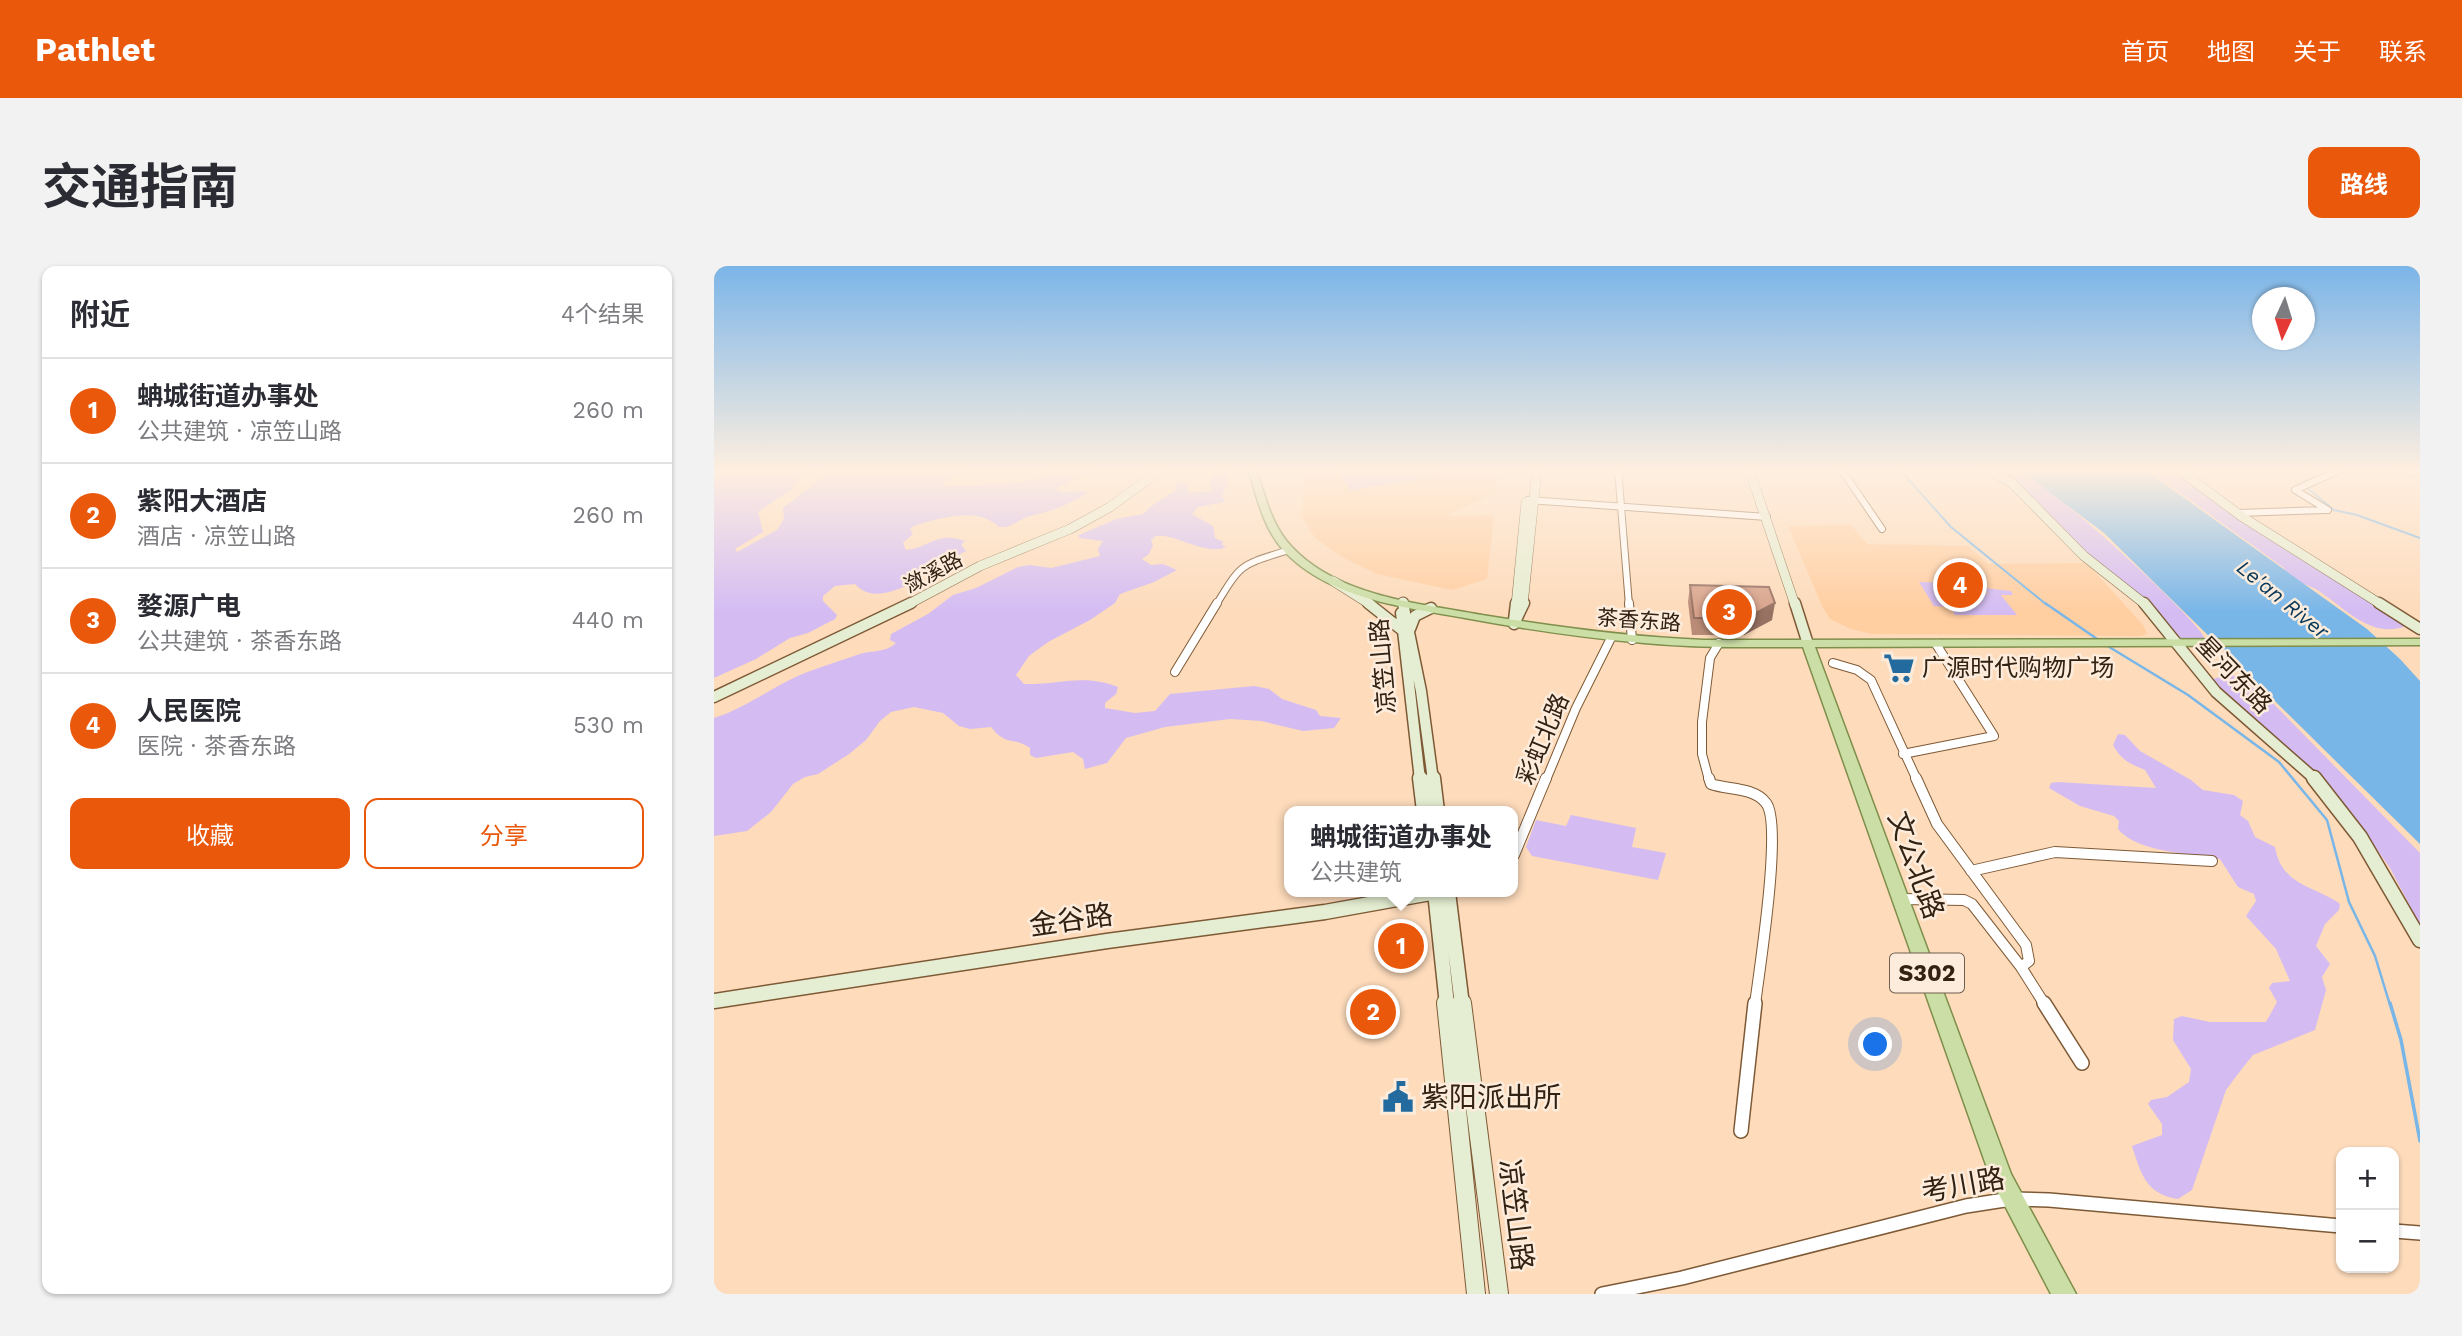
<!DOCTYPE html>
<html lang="zh">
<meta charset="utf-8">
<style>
:root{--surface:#fff;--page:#f2f2f3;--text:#2b2b33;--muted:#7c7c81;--line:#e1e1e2;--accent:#ea580c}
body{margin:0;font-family:"Work Sans","Noto Sans SC",sans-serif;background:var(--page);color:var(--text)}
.controls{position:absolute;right:21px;bottom:21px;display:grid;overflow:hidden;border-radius:14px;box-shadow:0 2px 5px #0004}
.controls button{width:63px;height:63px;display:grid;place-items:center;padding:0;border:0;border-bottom:2px solid var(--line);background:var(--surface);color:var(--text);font:35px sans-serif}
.compass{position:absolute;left:1538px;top:21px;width:63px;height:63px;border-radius:50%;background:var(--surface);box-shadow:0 2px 5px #0004;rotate:184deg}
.you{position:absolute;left:1162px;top:779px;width:24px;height:24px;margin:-18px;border:5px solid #fff;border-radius:50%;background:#1a73e8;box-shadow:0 0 0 10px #1a73e833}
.badge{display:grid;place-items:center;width:46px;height:46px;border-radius:50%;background:var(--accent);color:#fff;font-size:23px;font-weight:700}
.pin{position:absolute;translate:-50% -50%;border:4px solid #fff;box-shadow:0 2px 7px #0006}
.popup{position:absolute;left:570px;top:540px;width:234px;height:91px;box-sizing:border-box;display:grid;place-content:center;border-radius:14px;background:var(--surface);filter:drop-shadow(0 2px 5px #0005);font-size:23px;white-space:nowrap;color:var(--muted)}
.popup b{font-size:26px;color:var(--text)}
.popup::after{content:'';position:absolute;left:50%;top:100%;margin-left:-14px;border:14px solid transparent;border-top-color:var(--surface)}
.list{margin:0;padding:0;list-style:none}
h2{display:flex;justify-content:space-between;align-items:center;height:91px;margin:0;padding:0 28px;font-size:30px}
h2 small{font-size:23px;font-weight:400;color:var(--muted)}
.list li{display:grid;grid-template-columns:46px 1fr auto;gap:21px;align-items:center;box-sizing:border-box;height:105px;padding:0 28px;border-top:2px solid var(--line)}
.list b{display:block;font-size:26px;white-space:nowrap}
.list p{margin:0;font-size:23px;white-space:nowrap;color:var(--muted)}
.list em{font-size:23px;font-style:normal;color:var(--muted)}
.actions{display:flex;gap:14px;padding:21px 28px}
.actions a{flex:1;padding:16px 0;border:2px solid var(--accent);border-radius:14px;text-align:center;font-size:24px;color:var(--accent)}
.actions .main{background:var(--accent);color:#fff}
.map{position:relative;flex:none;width:1706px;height:1028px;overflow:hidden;border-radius:14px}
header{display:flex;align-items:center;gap:42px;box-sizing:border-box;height:98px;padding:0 35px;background:var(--accent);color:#fff}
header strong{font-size:33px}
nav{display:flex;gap:38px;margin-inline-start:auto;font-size:24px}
.intro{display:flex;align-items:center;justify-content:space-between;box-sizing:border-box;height:168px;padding:0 42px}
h1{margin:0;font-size:49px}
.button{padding:18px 32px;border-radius:14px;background:var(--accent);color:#fff;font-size:24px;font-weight:700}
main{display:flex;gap:42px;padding:0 42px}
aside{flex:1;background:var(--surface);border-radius:14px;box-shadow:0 2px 5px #0004}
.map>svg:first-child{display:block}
.built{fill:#ffcea1}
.green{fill:#d4bcf3}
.water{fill:#79b6e8}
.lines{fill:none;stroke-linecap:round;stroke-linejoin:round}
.stream-far2{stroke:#79b6e8;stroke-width:2}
.stream-far1{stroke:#79b6e8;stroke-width:2.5}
.stream{stroke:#79b6e8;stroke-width:3.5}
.street-far3-casing{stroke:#7e5935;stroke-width:8}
.street-far2-casing{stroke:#7e5935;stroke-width:10}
.street-far1-casing{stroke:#7e5935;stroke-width:12}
.street-casing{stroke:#7e5935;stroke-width:16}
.secondary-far3-casing{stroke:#7e5935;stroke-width:10}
.secondary-far2-casing{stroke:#7e5935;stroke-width:13}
.secondary-far1-casing{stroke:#7e5935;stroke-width:17}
.secondary-casing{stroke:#7e5935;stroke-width:20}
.primary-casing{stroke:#7f8e4b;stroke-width:3}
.street-far3{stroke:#fff;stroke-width:6}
.street-far2{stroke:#fff;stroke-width:8}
.street-far1{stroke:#fff;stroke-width:10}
.street{stroke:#fff;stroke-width:13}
.secondary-far3{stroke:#e5eed2;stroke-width:9}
.secondary-far2{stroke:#e5eed2;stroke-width:10}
.secondary-far1{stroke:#e5eed2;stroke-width:14}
.secondary{stroke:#e5eed2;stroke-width:18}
.primary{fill:#cbdea6;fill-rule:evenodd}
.wall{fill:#ba8c78}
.shaded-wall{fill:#977262}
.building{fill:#d8a38c;stroke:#977262;stroke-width:2}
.labels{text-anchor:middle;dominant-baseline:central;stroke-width:5;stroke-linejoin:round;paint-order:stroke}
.far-street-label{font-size:21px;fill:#322212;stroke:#fdecdc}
.far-water-label{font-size:21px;font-style:italic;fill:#083859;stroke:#fdecdc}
.shield{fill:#fdecdc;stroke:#6f5f4f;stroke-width:2}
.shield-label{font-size:23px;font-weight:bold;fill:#322212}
.street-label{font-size:24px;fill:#322212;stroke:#fdecdc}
.poi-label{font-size:24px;fill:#322212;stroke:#fdecdc;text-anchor:start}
.near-street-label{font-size:28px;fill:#322212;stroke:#fdecdc}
.near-poi-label{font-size:28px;fill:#322212;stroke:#fdecdc;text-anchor:start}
</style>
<header>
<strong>Pathlet</strong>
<nav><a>首页</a><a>地图</a><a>关于</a><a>联系</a></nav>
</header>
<div class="intro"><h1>交通指南</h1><a class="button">路线</a></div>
<main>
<aside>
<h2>附近<small>4个结果</small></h2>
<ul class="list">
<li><span class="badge">1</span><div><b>蚺城街道办事处</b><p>公共建筑 · 凉笠山路</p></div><em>260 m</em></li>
<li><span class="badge">2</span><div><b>紫阳大酒店</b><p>酒店 · 凉笠山路</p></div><em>260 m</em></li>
<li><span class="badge">3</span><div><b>婺源广电</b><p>公共建筑 · 茶香东路</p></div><em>440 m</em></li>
<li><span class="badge">4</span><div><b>人民医院</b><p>医院 · 茶香东路</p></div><em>530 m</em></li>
</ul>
<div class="actions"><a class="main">收藏</a><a>分享</a></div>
</aside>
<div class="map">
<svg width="1706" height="1028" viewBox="0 0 1706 1028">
<rect width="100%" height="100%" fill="#fddbbb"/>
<path class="built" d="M583,203h197l4,14 -2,10 -51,23 49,-1 -7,64 -35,11 -75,-16 -31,-15 -30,-20 -14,-22 3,-43z
M1137,259l16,19 101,2 20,18 99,-1 56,62 4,9 -7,2 -268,-2 -21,-5 -21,-10 -8,-13 -34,-80z"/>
<path class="green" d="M0,203h98l-11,6 -9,14 -34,23 5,20 -28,17 2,3 40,-22 7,-11 -1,-11 46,-36 -1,-3h149l-27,8 1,3 -10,3 5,3 61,-2 28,-5 15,-6 -4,-4h50l-39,19v3c10,3 20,-2 30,1l-1,2c-17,11 -37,18 -56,22 -12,3 -17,12 -31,11 -21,-21 -60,-9 -85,-1l-4,3 3,5 -10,9 3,7c24,-2 30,-19 59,-9l-4,4 5,6 -19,10 -36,11 7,7c-18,11 -46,24 -63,5l-20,2 -12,10v5l14,14 -2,4 -27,14 -18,5 -34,21 -42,19z
M502,203h19l-9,8 2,6 -6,13 3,6 -27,5 -6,7 21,12 2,12 8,4 -1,3 4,2c-23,9 -47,-13 -70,-11l-5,4 2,5 -4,9 -7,5 9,6 12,-1 14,6 -23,12 -34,12 -5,9 -25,17 -42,22 -19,14 -13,19 8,9c35,1 59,-11 94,3l-2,7 -11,9v5l30,5 20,-2 15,-17 84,-8 15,3 13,10 34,11 4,6 21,2 -7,10 -31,3 -42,-10 -31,-2 -65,8 -39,11 -19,25 -22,6 -2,-10 -10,-7 -37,6 -6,-3v-7c-18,-12 -23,-1 -39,-21l-21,2 -11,-3 -16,-13 -29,-6 -23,5 -11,9 -14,19 -17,14 -31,20 -13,3 -12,7 -22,28 -24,19 -33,5v-118c36,-11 63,-36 99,-48 15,-5 31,-11 47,-16 13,-4 25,-1 36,-11l-6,-3 1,-6 37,-20 25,-19 23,-7 42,-21 12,-2 21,3 49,-12 -2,-7 5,-8 -24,-3v-3l37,-16 27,-5 11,-10 21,-13 2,-9 11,1v10l23,-2 -1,-13z
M622,203h97l6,7 -89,14z
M1273,203c9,0 23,-3 32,1 25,10 178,147 186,169l-28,1 -159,-153z
M1433,203h24l69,51 166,106c-35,13 -60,-17 -87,-35 -11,-7 -30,-10 -35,-23z
M1205,316l49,1 5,9 15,2 -3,-6 26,3 2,4h-12l16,20h-62l-5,-8 -16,-1z
M1510,410h17l13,8 166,169v72l-30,-57 -31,-44 -149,-141 3,-4z
M1404,468l7,1 15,16 51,29 12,10 31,5 9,6 -3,14 8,6 7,16 20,10c7,40 41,39 65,57l-1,6 -14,14 -9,22 14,18 -8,13 4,13 -11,40 -62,25 -12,15 -15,20 -34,100 -14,9c-32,-5 -37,-25 -46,-53l30,-11v-11l-14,-20 3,-4 16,-3 22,-15 2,-13 -18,-29 1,-21 8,-3 28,6h56l11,-20 -8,-14 3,-5 18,-2 -14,-32 -30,-33 10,-15 -2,-7 -16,-7 -18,-28c-29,-6 -82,-6 -102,-30l1,-8 -5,-5 -34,-10 -31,-18 2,-5 7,-1 98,6 -11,-18c-16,-7 -23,-9 -32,-25z
M857,549l65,13 -4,19 34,6 -8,27 -126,-24 -6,-9 10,-27 30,6z"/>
<path class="water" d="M1305,203h125l223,160 33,30 20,22v163l-316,-311z"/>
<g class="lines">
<path class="stream-far2" d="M1185,203l52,58 96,78
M1597,203l4,8 -14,6 33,27 23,5 63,23"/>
<path class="stream-far1" d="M1331,337l55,38
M1392,379l82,50 91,67 48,58 22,82 26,54 15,49"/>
<path class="stream" d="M1676,737l11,37 19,101"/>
<defs>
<path id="street-far3" d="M904,203l11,136
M1127,203l41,60
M814,234l239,17
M1614,244l-33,-20 47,-21
M1523,247l89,-3
M502,339c26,-43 25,-40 73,-55"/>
<path id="street-far2" d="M915,337l3,37
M1119,397l24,7 14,10 46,100
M461,406l42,-69
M1189,488l91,-18 -58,-92
M832,514l30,-72 35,-70
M995,514l-7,-26v-32l8,-64 9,-15"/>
<path id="street-far1" d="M995,512l2,6c17,6 43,3 55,19 17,21 -7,168 -11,202
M1202,512l21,46 89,121 3,16 -8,6
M800,589l32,-77
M1257,605l84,-19 157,9
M1187,633l63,1 8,4 49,63 24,38"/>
<path id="street" d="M1330,737l38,60
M1027,865l14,-128
M1680,965l26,2
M888,1028l80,-16 284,-72 45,-7 38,1 292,26"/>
<path id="secondary-far3" d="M1035,203l46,136
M1272,203l26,14 72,73 62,49
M1464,203l63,47 141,89
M1683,203l23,4
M619,315l38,24
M689,336l1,3
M193,339l73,-39 90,-37 40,-22 52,-38
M802,339l10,-103
M809,339l14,-136"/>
<path id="secondary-far2" d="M654,337l34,27
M689,337l18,88 12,89
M1081,337l13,41
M1430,337l72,89 100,88
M1665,337l41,26
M687,347l19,167
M800,354l2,-17
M800,358l10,-21
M696,363l5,-13 16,-8
M0,431l197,-94"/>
<path id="secondary-far1" d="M706,512l4,33
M719,512l4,33
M1600,512l46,59 60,103
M721,626l12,113
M734,626l14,113
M0,735l393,-60 218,-29 111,-20"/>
<path id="secondary" d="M732,737l30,291
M748,737l37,291"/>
<path id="primary" d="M534,203h8c9,26 15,56 35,77 47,51 127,57 191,69 74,12 147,22 222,25l716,-1v6l-605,2 196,527 65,120h-25l-60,-115 -188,-532c-53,0 -106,1 -159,-4 -60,-5 -119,-14 -179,-25 -61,-11 -136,-19 -181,-67 -21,-23 -27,-54 -36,-82z"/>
</defs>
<use href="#street-far3" class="street-far3-casing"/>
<use href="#street-far2" class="street-far2-casing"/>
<use href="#street-far1" class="street-far1-casing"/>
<use href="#street" class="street-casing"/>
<use href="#secondary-far3" class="secondary-far3-casing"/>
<use href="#secondary-far2" class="secondary-far2-casing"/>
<use href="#secondary-far1" class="secondary-far1-casing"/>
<use href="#secondary" class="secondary-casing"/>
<use href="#primary" class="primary-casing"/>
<use href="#street-far3" class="street-far3"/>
<use href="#street-far2" class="street-far2"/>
<use href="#street-far1" class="street-far1"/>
<use href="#street" class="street"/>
<use href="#secondary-far3" class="secondary-far3"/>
<use href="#secondary-far2" class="secondary-far2"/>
<use href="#secondary-far1" class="secondary-far1"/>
<use href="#secondary" class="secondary"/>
<use href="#primary" class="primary"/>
</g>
<path class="wall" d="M976,319l82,35 -28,15h-52l-4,-33z"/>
<path class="shaded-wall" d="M1061,337l-3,17 -28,15 2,-17z"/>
<path class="building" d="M976,319l79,2 6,16 -29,15h-52z"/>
<linearGradient id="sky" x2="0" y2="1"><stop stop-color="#7bb5e8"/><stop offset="0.59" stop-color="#feefe0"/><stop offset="1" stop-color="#feefe0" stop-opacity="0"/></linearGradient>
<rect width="1706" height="346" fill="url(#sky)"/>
<defs>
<symbol id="supermarket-bare" viewBox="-9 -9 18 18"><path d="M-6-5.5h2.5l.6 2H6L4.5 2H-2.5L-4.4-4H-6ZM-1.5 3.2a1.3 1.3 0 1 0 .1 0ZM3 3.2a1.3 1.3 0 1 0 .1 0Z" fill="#236b9f" stroke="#fdecdc" stroke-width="2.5" paint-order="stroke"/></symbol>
<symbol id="civic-bare" viewBox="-9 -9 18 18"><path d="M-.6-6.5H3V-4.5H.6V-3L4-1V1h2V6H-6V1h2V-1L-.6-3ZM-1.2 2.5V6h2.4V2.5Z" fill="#236b9f" stroke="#fdecdc" stroke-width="2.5" paint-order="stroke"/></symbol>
</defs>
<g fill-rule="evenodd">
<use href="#supermarket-bare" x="1163" y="380" width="44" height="44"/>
<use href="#civic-bare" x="662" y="809" width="44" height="44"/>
</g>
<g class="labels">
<g class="far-street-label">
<text transform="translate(219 306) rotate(-28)">潋溪路</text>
<text transform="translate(925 354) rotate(4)">茶香东路</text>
</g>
<g class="far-water-label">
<text transform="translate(1569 333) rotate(39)">Le'an River</text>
</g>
<rect class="shield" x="1176" y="687.5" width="74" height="39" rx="5"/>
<g class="shield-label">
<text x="1213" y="707">S302</text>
</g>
<g class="street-label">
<text transform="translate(669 400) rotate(-95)">凉笠山路</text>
<text transform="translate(1520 409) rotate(46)">星河东路</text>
<text transform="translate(829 473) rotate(-67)">彩虹北路</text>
</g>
<g class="poi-label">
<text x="1208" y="402">广源时代购物广场</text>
</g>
<g class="near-street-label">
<text transform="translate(1202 599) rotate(70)">文公北路</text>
<text transform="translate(357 654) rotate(-8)">金谷路</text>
<text transform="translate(1249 919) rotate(-10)">考川路</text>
<text transform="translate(802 949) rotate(83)">凉笠山路</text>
</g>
<g class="near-poi-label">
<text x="707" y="831">紫阳派出所</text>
</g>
</g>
</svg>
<div class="controls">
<button>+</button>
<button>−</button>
</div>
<svg class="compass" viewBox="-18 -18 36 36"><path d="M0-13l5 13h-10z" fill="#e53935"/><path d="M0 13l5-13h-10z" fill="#7c7c81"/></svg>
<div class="you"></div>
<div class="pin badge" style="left:687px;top:680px">1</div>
<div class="popup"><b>蚺城街道办事处</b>公共建筑</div>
<div class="pin badge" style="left:659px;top:746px">2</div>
<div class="pin badge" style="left:1015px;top:346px">3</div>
<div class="pin badge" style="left:1246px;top:319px">4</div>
</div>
</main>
